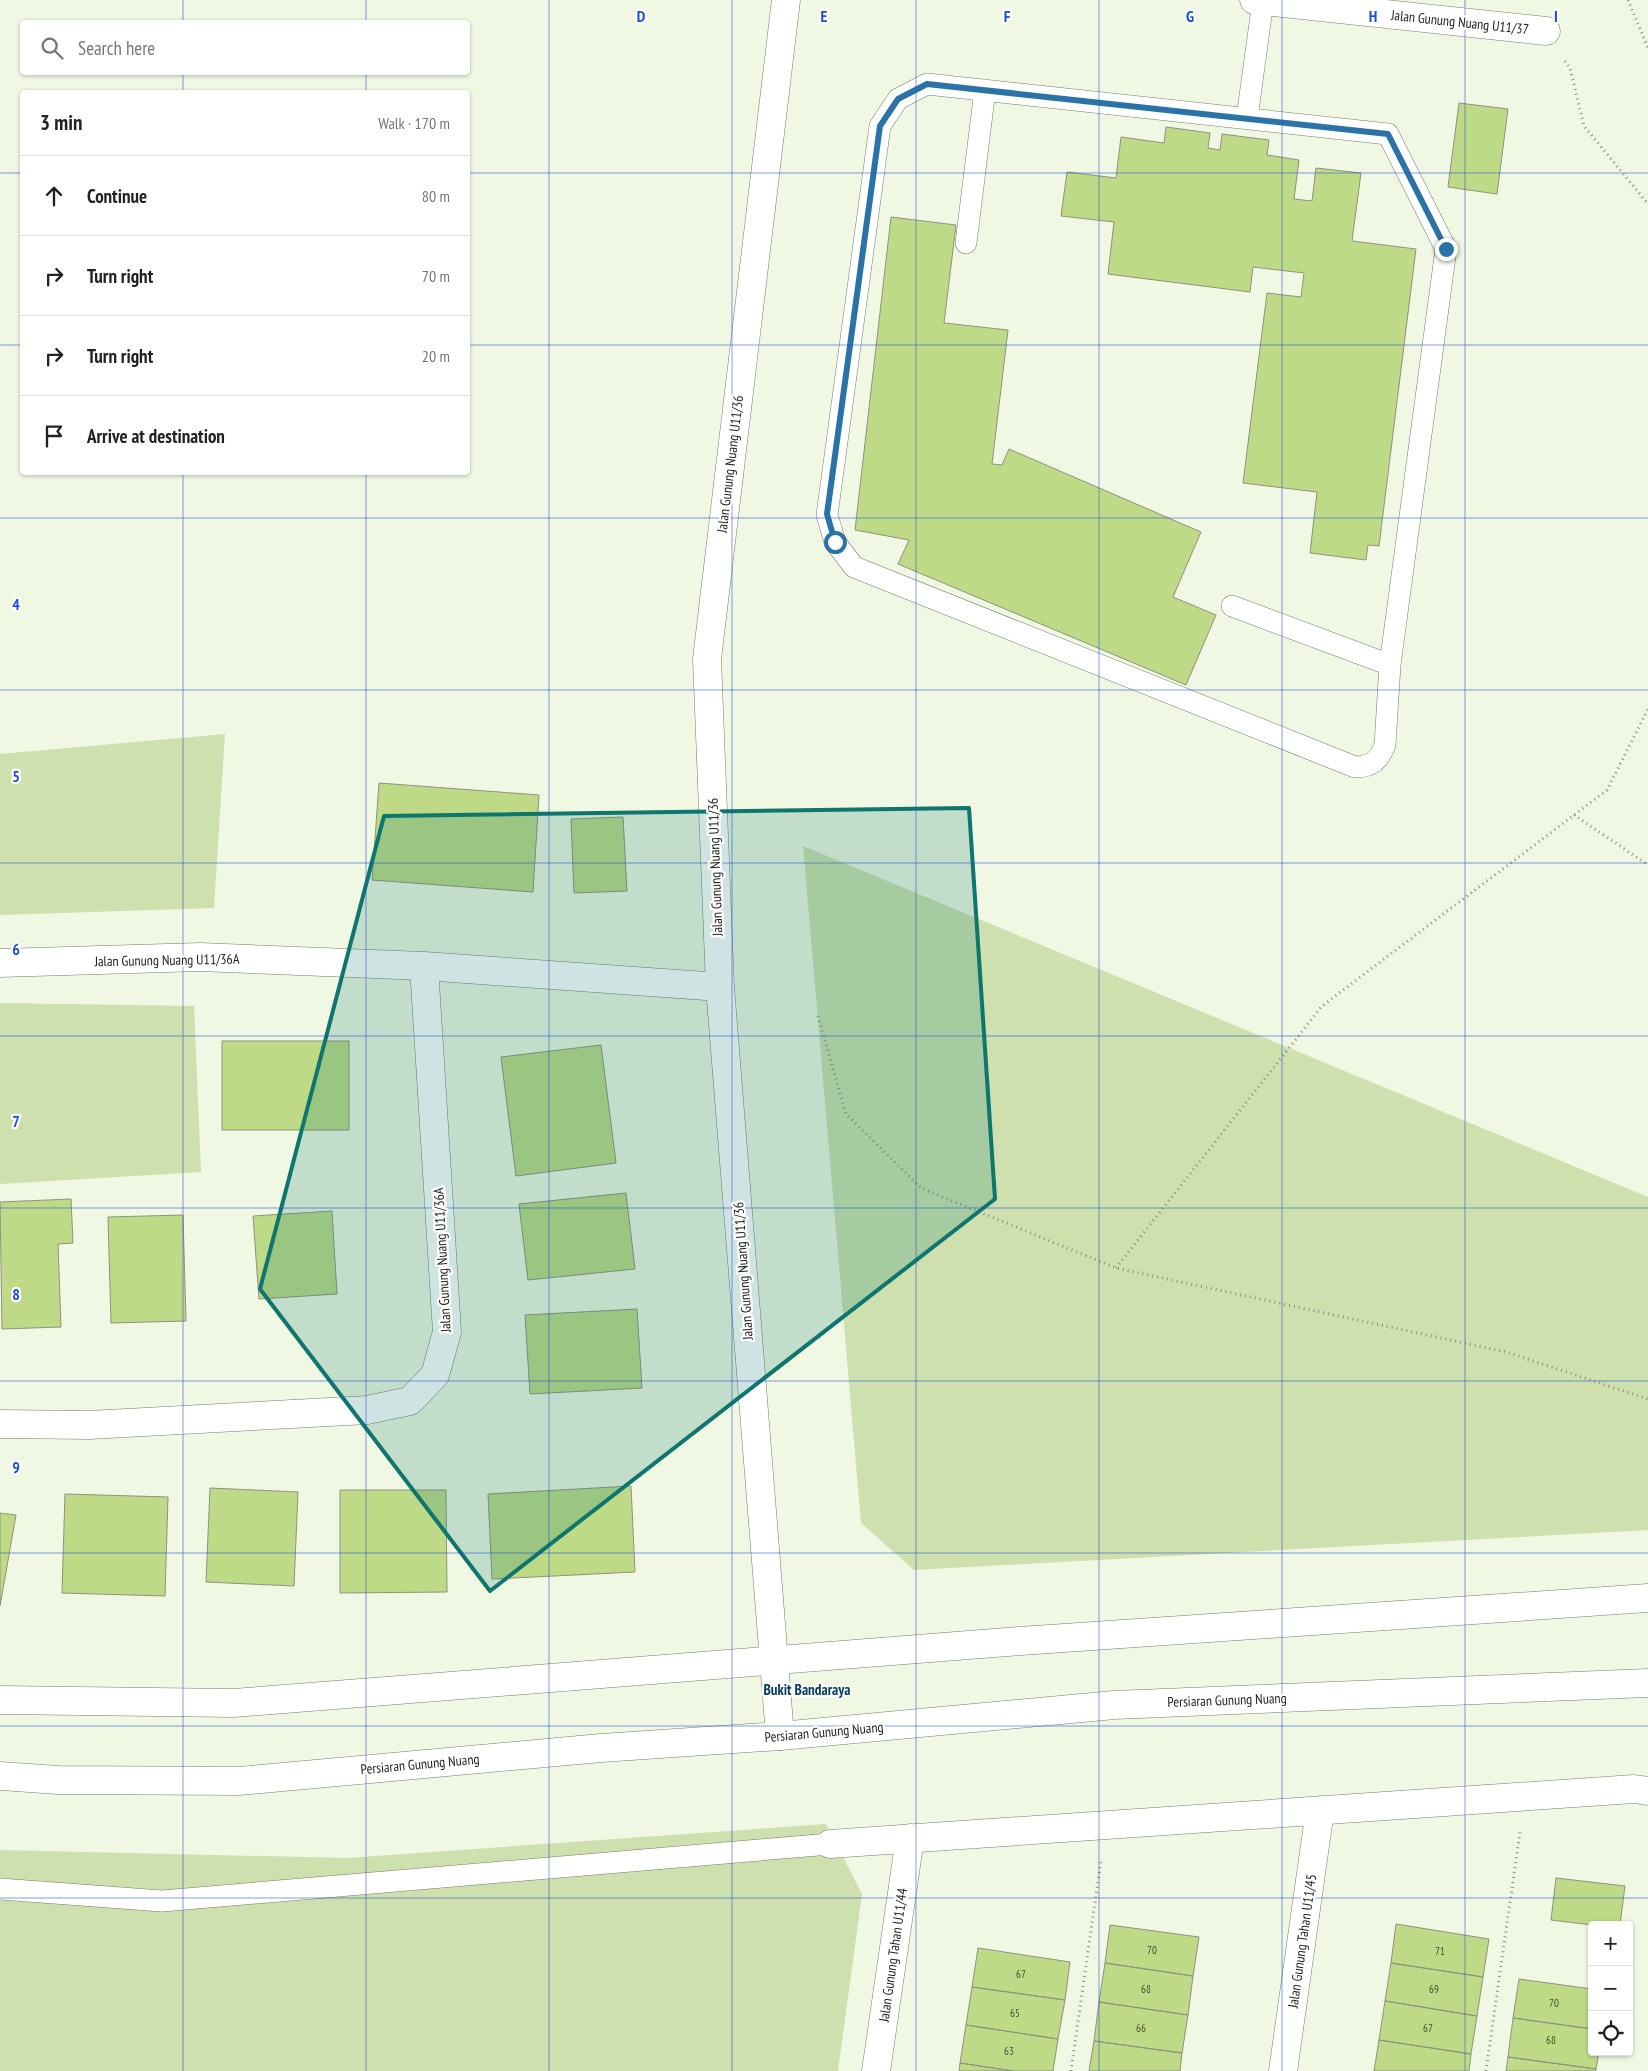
<!DOCTYPE html>
<meta charset="utf-8">
<style>
:root{--surface:#fff;--page:#f2f2f2;--text:#222;--muted:#767676;--line:#e0e0e0}
body{margin:0;font-family:"PT Sans Narrow",sans-serif;background:var(--page);color:var(--text)}
.controls{position:absolute;right:15px;bottom:15px;display:grid;overflow:hidden;border-radius:5px;box-shadow:0 1px 4px #0004}
.controls button{width:45px;height:45px;display:grid;place-items:center;padding:0;border:0;border-bottom:1px solid var(--line);background:var(--surface);color:var(--text);font:25px sans-serif}
.stop{position:absolute;width:15px;height:15px;margin:-11px;border:4px solid #2b73a7;border-radius:50%;background:#fff}
.stop.end{background:#2b73a7;border-color:#fff;box-shadow:0 1px 5px #0008}
.list{margin:0;padding:0;list-style:none}
h2{display:flex;justify-content:space-between;align-items:center;height:65px;margin:0;padding:0 20px;font-size:21px}
h2 small{font-size:16px;font-weight:400;color:var(--muted)}
.list li{display:grid;grid-template-columns:32px 1fr auto;gap:15px;align-items:center;box-sizing:border-box;height:80px;padding:0 20px;border-top:1px solid var(--line)}
.list b{display:block;font-size:19px;white-space:nowrap}
.list em{font-size:16px;font-style:normal;color:var(--muted)}
.icon{flex:none;width:28px;height:28px;fill:none;stroke:currentColor;stroke-width:2;stroke-linecap:round;stroke-linejoin:round}
.map{position:relative;flex:none;width:1648px;height:2071px;overflow:hidden}
.search{position:absolute;background:var(--surface);box-shadow:0 1px 4px #0004;left:20px;top:20px;width:450px;height:55px;display:flex;align-items:center;gap:12px;box-sizing:border-box;padding:0 18px;border-radius:5px;color:var(--muted);font-size:19px}
.panel{position:absolute;background:var(--surface);box-shadow:0 1px 4px #0004;left:20px;top:90px;width:450px;height:385px;border-radius:5px}
.map>svg:first-child{display:block}
.green{fill:#cee0ae}
.building{fill:#beda86;stroke:#8c9380}
.lines{fill:none;stroke-linecap:round;stroke-linejoin:round}
.service-casing{stroke:#767d6b;stroke-width:22}
.minor-casing{stroke:#767d6b;stroke-width:29}
.tertiary-casing{stroke:#767d6b;stroke-width:29}
.path{stroke:#8d9284;stroke-width:3;stroke-dasharray:1 4;stroke-linecap:butt}
.service{stroke:#fff;stroke-width:21}
.minor{stroke:#fff;stroke-width:28}
.tertiary{stroke:#fff;stroke-width:28}
.route{stroke:#2b73a7;stroke-width:6}
.marked{fill:#0f766e;fill-opacity:0.2;stroke:#0f766e;stroke-width:4;stroke-linejoin:round}
.grid{fill:none;stroke:#1d4ed8;stroke-width:1;stroke-opacity:0.55}
.labels{text-anchor:middle;dominant-baseline:central;stroke-width:4.5;stroke-linejoin:round;paint-order:stroke}
.number-label{font-size:11px;fill:#454e34}
.street-label{font-size:14px;fill:#1d2019;stroke:#fff}
.neighbourhood-label{font-size:15px;font-weight:bold;fill:#0b3f62;stroke:#fff}
.grid-label{font-size:16px;text-anchor:middle;font-weight:bold;fill:#1d4ed8;stroke:#fff;stroke-width:4.5;stroke-linejoin:round;paint-order:stroke}
</style>
<div class="map">
<svg width="1648" height="2071" viewBox="0 0 1648 2071">
<rect width="100%" height="100%" fill="#f0f7e3"/>
<path class="green" d="M225,734l-11,174 -214,7v-161z
M803,846l845,351v333l-734,40 -53,-47z
M0,1003l194,3 7,166 -201,12z
M826,1824l36,70 -24,177h-838v-221l347,8z"/>
<path class="building" d="M1459,103l49,6 -11,85 -49,-7z
M1166,127l44,6 -2,15 12,2 2,-16 47,6 -2,15 32,5 -5,39 18,2 4,-33 45,5 -9,68 64,8 -37,297 -11,-1 -2,15 -56,-7 7,-61 -74,-9 24,-190 34,4 3,-24 -51,-6 -3,25 -142,-18 6,-52 -53,-6 6,-44 49,6 5,-41 43,6z
M891,217l65,8 -12,98 64,7 -16,134 10,1 7,-16 192,83 -28,65 43,18 -30,70 -288,-121 11,-24 -54,-10z
M379,783l160,12 -6,97 -161,-12z
M623,817l4,74 -53,2 -3,-74z
M222,1041h127v89h-127z
M601,1045l15,118 -100,13 -15,-119z
M626,1193l9,76 -107,11 -9,-76z
M71,1199l2,44 -15,1 3,83 -59,2 -2,-127z
M332,1211l5,83 -78,5 -6,-83z
M183,1215l3,106 -75,2 -3,-106z
M637,1309l5,79 -112,6 -5,-79z
M631,1486l4,86 -143,7 -4,-85z
M210,1488l88,4 -4,94 -88,-4z
M340,1490h106l1,102 -107,1z
M65,1494l103,3 -3,99 -103,-3z
M0,1513l16,2 -16,91z
M1556,1878l69,8 -5,39h-28l-41,-5z
M1396,1924l93,15 -6,38 -92,-14z
M1110,1925l89,12 -6,39 -88,-13z
M978,1948l92,14 -5,38 -93,-13z
M1105,1963l88,13 -5,39 -89,-13z
M1391,1963l92,14 -6,39 -92,-15z
M1519,1979l73,10v40l-79,-11z
M972,1987l93,13 -7,39 -92,-14z
M1385,2001l92,15 -6,38 -92,-14z
M1099,2002l89,13 -6,38 -88,-12z
M1513,2018l79,11v23h7l-3,17 -88,-12z
M966,2025l92,14 -5,32h-40l-53,-8z
M1379,2040l92,14 -2,17h-95z
M1094,2041l88,12 -2,18h-91z
M1508,2057l88,12v2h-90z
M960,2063l53,8h-54z"/>
<g class="lines">
<defs>
<path id="service" d="M927,84l461,50 58,115 -56,416 -5,80c-6,15 -13,22 -30,22l-501,-200 -19,-25 -8,-27 53,-389 18,-27z
M1247,118l16,-117
M966,243l19,-153
M1232,606l158,59
M0,1889l162,12 668,-57"/>
<path id="minor" d="M1254,0l292,31
M0,963l200,-6 224,9 296,21
M0,1424l89,1 278,-15 43,-9 25,-26 12,-43 -23,-366
M780,1736l-60,-749 -13,-328 79,-659
M830,1844l804,-55 14,2
M876,2071l34,-233
M1283,2071l37,-261"/>
<path id="tertiary" d="M0,1700l233,3 787,-62 628,-43
M0,1776l58,4 181,1 362,-33 179,-12 334,-31 534,-22"/>
</defs>
<use href="#service" class="service-casing"/>
<use href="#minor" class="minor-casing"/>
<use href="#tertiary" class="tertiary-casing"/>
<path class="path" d="M1628,0l20,48
M1565,61l5,7 14,58 64,78
M1574,815l74,50
M818,1016l28,98 75,74 195,80 390,84 142,47
M1116,1268l206,-262 285,-216 41,-81
M1071,2071l30,-211
M1486,2071l34,-239"/>
<use href="#service" class="service"/>
<use href="#minor" class="minor"/>
<use href="#tertiary" class="tertiary"/>
</g>
<g class="lines">
<path class="route" d="M835,542l-8,-28 53,-388 18,-27 29,-15 461,50 58,115"/>
</g>
<path class="marked" d="M969,808l26,391 -505,392 -230,-302 124,-473z"/>
<path class="grid" d="M183,0v22M366,0v22M549,0v2071M732,0v2071M916,0v2071M1099,0v2071M1282,0v2071M1465,0v2071M183,72v20M366,72v20M0,173h22M468,173h1180M0,345h22M468,345h1180M183,472v1599M366,472v1599M0,518h1648M0,690h1648M0,863h1648M0,1036h1648M0,1208h1648M0,1381h1648M0,1553h1648M0,1726h1648M0,1898h1648"/>
<g class="labels">
<g class="number-label">
<text x="1152" y="1950">70</text>
<text x="1440" y="1951">71</text>
<text x="1021" y="1974">67</text>
<text x="1146" y="1989">68</text>
<text x="1434" y="1989">69</text>
<text x="1554" y="2003">70</text>
<text x="1015" y="2013">65</text>
<text x="1141" y="2028">66</text>
<text x="1428" y="2028">67</text>
<text x="1551" y="2040">68</text>
<text x="1009" y="2051">63</text>
</g>
<g class="street-label">
<text transform="translate(1460 22) rotate(6)">Jalan Gunung Nuang U11/37</text>
<text transform="translate(730 464) rotate(-83)">Jalan Gunung Nuang U11/36</text>
<text transform="translate(715 867) rotate(-92)">Jalan Gunung Nuang U11/36</text>
<text transform="translate(167 960) rotate(-1)">Jalan Gunung Nuang U11/36A</text>
<text transform="translate(442 1260) rotate(-93)">Jalan Gunung Nuang U11/36A</text>
<text transform="translate(743 1271) rotate(-94)">Jalan Gunung Nuang U11/36</text>
<text transform="translate(1227 1700) rotate(-2)">Persiaran Gunung Nuang</text>
<text transform="translate(824 1732) rotate(-5)">Persiaran Gunung Nuang</text>
<text transform="translate(420 1764) rotate(-5)">Persiaran Gunung Nuang</text>
<text transform="translate(1302 1941) rotate(-82)">Jalan Gunung Tahan U11/45</text>
<text transform="translate(893 1955) rotate(-82)">Jalan Gunung Tahan U11/44</text>
</g>
<g class="neighbourhood-label">
<text x="807" y="1689">Bukit Bandaraya</text>
</g>
</g>
<g class="grid-label">
<text x="641" y="22">D</text>
<text x="824" y="22">E</text>
<text x="1007" y="22">F</text>
<text x="1190" y="22">G</text>
<text x="1373" y="22">H</text>
<text x="1556" y="22">I</text>
<text x="16" y="610">4</text>
<text x="16" y="782">5</text>
<text x="16" y="955">6</text>
<text x="16" y="1127">7</text>
<text x="16" y="1300">8</text>
<text x="16" y="1473">9</text>
</g>
</svg>
<div class="controls">
<button>+</button>
<button>−</button>
<button><svg class="icon" aria-label="locate" viewBox="0 0 24 24"><circle cx="12" cy="12" r="6"/><path d="M12 2v4M12 18v4M2 12h4M18 12h4"/></svg></button>
</div>
<div class="stop" style="left:835px;top:542px"></div>
<div class="stop end" style="left:1446px;top:249px"></div>
<div class="search"><svg class="icon" aria-label="search" viewBox="0 0 24 24"><circle cx="10" cy="10" r="6"/><path d="M15 15l6 6"/></svg>Search here</div>
<section class="panel">
<h2>3 min<small>Walk · 170 m</small></h2>
<ul class="list">
<li><svg class="icon" aria-label="ahead" viewBox="0 0 24 24"><path d="M12 20V5M6 11l6-6 6 6"/></svg><div><b>Continue</b></div><em>80 m</em></li>
<li><svg class="icon" aria-label="right" viewBox="0 0 24 24"><path d="M7 20v-9h11M14 6l5 5-5 5"/></svg><div><b>Turn right</b></div><em>70 m</em></li>
<li><svg class="icon" aria-label="right" viewBox="0 0 24 24"><path d="M7 20v-9h11M14 6l5 5-5 5"/></svg><div><b>Turn right</b></div><em>20 m</em></li>
<li><svg class="icon" aria-label="arrive" viewBox="0 0 24 24"><path d="M6 21V4h12l-3 4 3 4H6"/></svg><div><b>Arrive at destination</b></div></li>
</ul>
</section>
</div>
